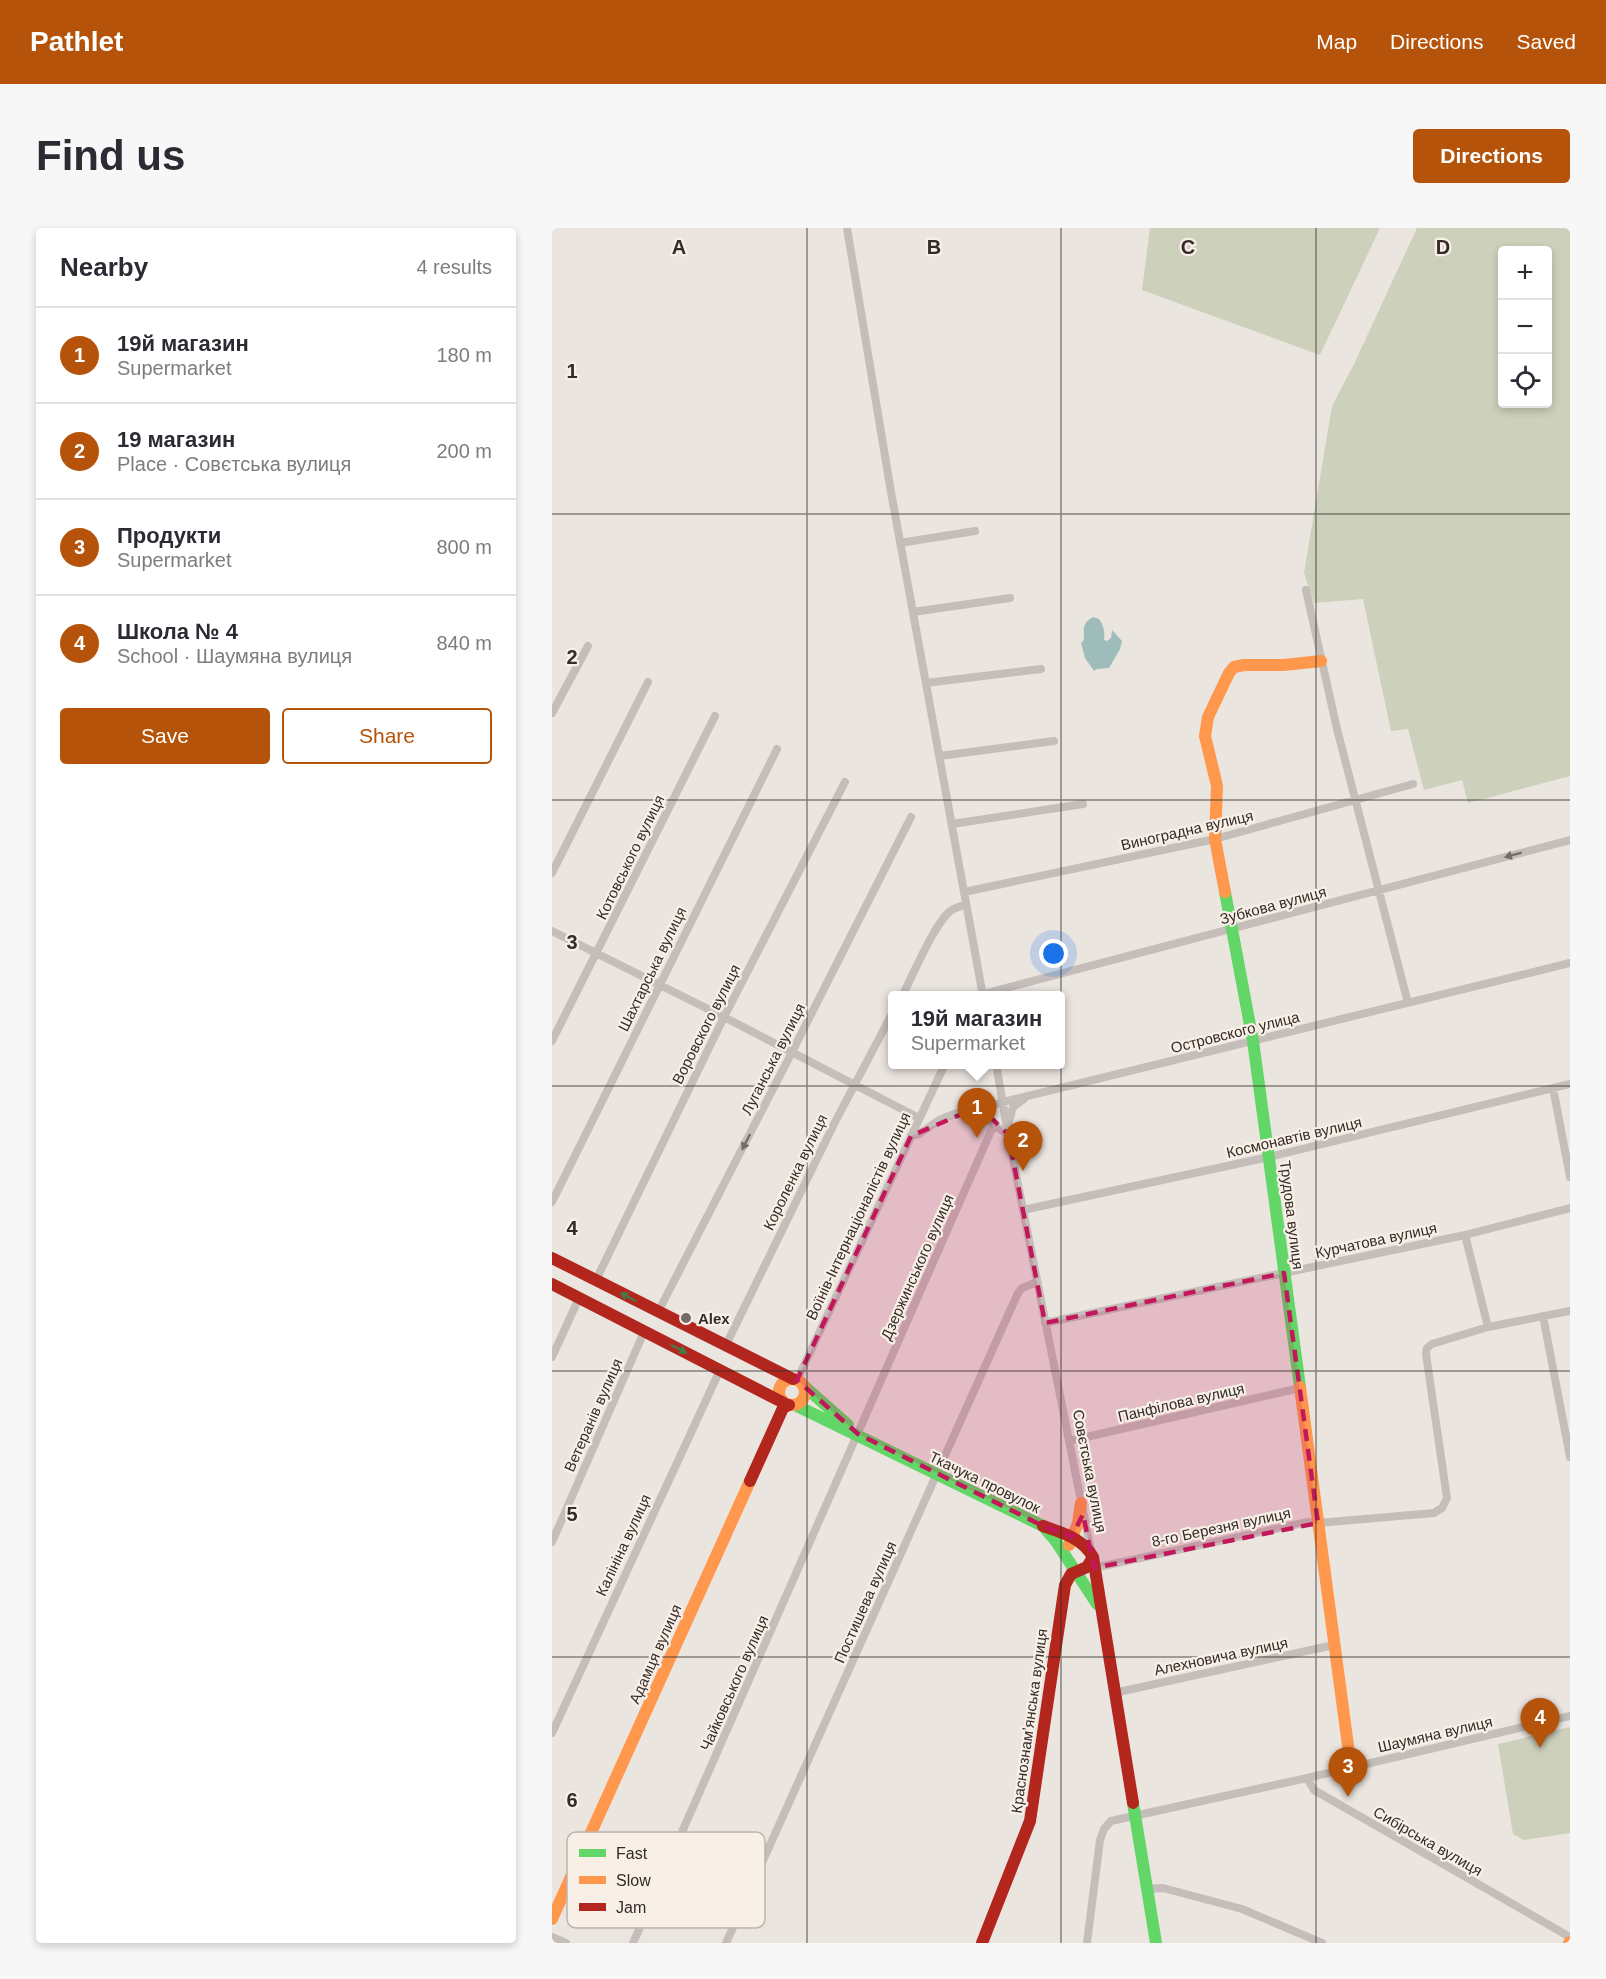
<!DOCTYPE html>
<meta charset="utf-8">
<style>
:root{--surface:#fff;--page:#f7f7f7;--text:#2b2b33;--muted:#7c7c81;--line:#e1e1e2;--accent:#b45309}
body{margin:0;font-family:Helvetica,sans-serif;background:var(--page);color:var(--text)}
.controls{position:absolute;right:18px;top:18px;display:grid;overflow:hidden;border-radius:6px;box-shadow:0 3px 9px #0003}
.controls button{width:54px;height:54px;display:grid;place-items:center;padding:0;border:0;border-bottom:2px solid var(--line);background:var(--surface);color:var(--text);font:30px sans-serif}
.you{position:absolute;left:502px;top:726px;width:21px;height:21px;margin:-15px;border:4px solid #fff;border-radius:50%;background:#1a73e8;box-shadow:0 0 0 9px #1a73e833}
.badge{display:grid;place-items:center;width:39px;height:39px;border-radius:50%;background:var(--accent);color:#fff;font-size:20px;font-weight:700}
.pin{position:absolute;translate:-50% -50px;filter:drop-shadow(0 2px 3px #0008)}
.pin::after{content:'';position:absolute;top:32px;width:21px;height:18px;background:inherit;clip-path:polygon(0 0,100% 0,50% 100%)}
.popup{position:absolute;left:336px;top:763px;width:177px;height:78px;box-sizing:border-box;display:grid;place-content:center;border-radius:6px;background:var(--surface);filter:drop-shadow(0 2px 4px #0005);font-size:20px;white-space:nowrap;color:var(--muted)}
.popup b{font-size:22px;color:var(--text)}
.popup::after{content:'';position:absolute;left:50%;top:100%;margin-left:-12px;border:12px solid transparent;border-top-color:var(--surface)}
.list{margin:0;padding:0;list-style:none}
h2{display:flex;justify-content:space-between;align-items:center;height:78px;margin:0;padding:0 24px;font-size:26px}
h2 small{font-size:20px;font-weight:400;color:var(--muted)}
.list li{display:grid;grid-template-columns:39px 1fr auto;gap:18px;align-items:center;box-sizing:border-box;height:96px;padding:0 24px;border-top:2px solid var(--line)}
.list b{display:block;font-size:22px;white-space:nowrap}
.list p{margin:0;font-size:20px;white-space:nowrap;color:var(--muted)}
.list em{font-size:20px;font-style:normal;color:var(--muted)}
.actions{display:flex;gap:12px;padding:18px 24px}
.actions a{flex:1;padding:14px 0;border:2px solid var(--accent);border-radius:6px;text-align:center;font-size:21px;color:var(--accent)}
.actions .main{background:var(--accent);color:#fff}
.icon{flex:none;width:33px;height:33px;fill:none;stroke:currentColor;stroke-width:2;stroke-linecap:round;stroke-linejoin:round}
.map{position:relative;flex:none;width:1018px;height:1715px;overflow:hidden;border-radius:6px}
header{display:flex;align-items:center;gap:36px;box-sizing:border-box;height:84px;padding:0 30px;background:var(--accent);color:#fff}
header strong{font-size:28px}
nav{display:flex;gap:33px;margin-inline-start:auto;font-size:21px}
.intro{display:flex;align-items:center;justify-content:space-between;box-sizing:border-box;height:144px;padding:0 36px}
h1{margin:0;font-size:42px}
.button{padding:15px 27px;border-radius:6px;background:var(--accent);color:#fff;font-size:21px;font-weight:700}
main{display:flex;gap:36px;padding:0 36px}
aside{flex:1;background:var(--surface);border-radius:6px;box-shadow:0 3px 9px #0003}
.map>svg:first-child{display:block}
.green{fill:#cdd0bb;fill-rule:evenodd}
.water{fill:#9dbcba}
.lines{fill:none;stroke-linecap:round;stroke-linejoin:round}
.street{stroke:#c4bdb9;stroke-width:8}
.fast{stroke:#63d668;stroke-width:12}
.slow{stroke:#ff974d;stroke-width:12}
.jam{stroke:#b3261e;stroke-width:12}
.oneway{fill:#756d69}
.oneway2{fill:#497845}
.marked{fill:#c2185b;fill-opacity:0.2;stroke:#c2185b;stroke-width:4.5;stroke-dasharray:12 8;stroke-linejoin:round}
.grid{fill:none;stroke:#342b28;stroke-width:1.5;stroke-opacity:0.55}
.poi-dot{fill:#746c68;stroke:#f8efe7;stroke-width:2}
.labels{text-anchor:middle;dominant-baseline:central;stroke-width:4.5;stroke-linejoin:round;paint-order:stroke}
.street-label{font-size:15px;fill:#342b28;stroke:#f8efe7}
.poi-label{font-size:15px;font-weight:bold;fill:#342b28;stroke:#f8efe7;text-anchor:start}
.key{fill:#f8efe7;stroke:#bdb4ae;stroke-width:1.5}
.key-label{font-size:16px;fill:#342b28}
.grid-label{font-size:20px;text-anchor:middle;font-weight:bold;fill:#342b28;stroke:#f8efe7;stroke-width:4.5;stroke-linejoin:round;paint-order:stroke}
</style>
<header>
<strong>Pathlet</strong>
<nav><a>Map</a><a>Directions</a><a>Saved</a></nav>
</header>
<div class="intro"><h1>Find us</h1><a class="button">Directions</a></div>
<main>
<aside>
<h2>Nearby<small>4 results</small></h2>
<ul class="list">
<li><span class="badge">1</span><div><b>19й магазин</b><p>Supermarket</p></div><em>180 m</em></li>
<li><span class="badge">2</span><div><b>19 магазин</b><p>Place · Совєтська вулиця</p></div><em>200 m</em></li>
<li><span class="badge">3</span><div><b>Продукти</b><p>Supermarket</p></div><em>800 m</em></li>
<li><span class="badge">4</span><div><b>Школа № 4</b><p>School · Шаумяна вулиця</p></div><em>840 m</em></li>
</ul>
<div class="actions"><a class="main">Save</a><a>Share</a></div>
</aside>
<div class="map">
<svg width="1018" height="1715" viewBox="0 0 1018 1715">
<rect width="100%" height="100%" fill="#ebe5e0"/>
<path class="green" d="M598,0h230l-60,127 -178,-65z
M865,0h153v548l-102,27 -6,-23 -38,10 -16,-61 -17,2 -28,-132 -49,4 -10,-30 28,-167 22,-42zM951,22h45v154h-45z
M1018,1499v106l-46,7 -11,-6 -15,-90z"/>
<path class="water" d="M541,389l6,2c5,7 6,13 5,21l3,1 4,-3 1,-8 10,11 -2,8 -11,19 -12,1 -3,2 -9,-13 -4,-15 3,-3c0,-11 -2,-17 9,-23z"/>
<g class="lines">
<path class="street" d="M295,0l44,264 92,504
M348,315l75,-12
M754,362l31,139 71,274
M361,384l97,-14
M374,455l115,-14
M0,485l36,-67
M387,528l115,-15
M400,596l131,-20
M0,645l96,-191
M412,664l251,-53 198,-55
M0,703l172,86 195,101
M431,766l587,-154
M350,768c11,-21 31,-69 47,-84 5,-4 11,-6 17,-7
M0,813l163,-325
M444,836l12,70 83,417
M1001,860l17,89
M424,882l10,3 9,13
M456,897l5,-18 11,-8
M359,908l8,-2 20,-14 15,-6 616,-151
M0,974l225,-453
M471,982l246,-53 301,-73
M913,1007l23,92
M44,1052l128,-263 121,-235
M106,1084l134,-260 119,-235
M991,1088l27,141
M493,1095l420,-88 105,-27
M173,1119l110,-225 58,-110
M0,1129l27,-59
M245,1152l148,-316
M517,1213l231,-53
M0,1314l92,-210
M542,1340l214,-46 10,1 116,-10 8,-5 5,-10 -21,-144 1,-6 5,-4 56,-17 82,-16
M562,1465l220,-48
M0,1505l168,-363
M755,1550l7,12 256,147
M596,1661l15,-1 79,21 80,34
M0,1709l14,6
M81,1715l358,-812 4,-5 13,8
M174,1715l292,-650 4,-5 15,-6
M535,1715l13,-103 4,-11 7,-8 196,-43 263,-62"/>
<path class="fast" d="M673,664l28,149 47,346
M252,1158l44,39
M243,1177l248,121 12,14 42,64
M581,1575l23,140"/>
<path class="slow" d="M673,664l-10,-53 2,-53 -12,-50 3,-19 21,-44 5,-6 10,-2h40l37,-4
M227 1164a13 13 0 1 1 26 0a13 13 0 1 1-26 0Z
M748,1159l51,381
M517,1317l9,-22 3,-20
M0,1691l198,-438
M1017,1715l1,-1"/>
<path class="jam" d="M0,1030l241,121
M0,1056l232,119
M198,1253l33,-73 6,-3
M491,1298c20,7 39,12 50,31l40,246
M430,1715l48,-122 35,-236 6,-11 16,-7 6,-10"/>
</g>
<defs><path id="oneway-solid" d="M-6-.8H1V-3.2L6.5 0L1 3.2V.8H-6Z" transform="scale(1.5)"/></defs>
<g class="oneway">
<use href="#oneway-solid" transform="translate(961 627) rotate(165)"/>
<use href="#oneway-solid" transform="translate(194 914) rotate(117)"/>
</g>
<g class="oneway2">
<use href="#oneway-solid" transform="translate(76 1069) rotate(-152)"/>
<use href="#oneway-solid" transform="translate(127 1121) rotate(27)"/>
</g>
<path class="marked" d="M419,882l15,3 22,21 37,189 239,-50 34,250 -224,45 -11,-54 -11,23 -29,-11 -185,-92 -61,-54 114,-244z"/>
<path class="grid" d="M255,0v1715M509,0v1715M764,0v1715M0,286h1018M0,572h1018M0,858h1018M0,1143h1018M0,1429h1018"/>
<circle class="poi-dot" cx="134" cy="1090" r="6"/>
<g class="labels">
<g class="street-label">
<text transform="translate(635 602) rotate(-13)">Виноградна вулиця</text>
<text transform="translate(78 629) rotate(-64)">Котовського вулиця</text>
<text transform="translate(721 677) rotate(-15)">Зубкова вулиця</text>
<text transform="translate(100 741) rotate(-64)">Шахтарська вулиця</text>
<text transform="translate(154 796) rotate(-63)">Воровского вулиця</text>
<text transform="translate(683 804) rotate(-14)">Островского улица</text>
<text transform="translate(221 831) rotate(-63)">Луганська вулиця</text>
<text transform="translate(742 909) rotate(-13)">Космонавтів вулиця</text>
<text transform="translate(243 944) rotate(-64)">Короленка вулиця</text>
<text transform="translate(740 987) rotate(83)">Трудова вулиця</text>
<text transform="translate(306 988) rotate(-65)">Воїнів-Інтернаціоналістів вулиця</text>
<text transform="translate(824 1012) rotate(-12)">Курчатова вулиця</text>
<text transform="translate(365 1039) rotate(-66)">Дзержинського вулиця</text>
<text transform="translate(629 1174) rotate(-13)">Панфілова вулиця</text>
<text transform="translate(41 1187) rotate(-66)">Ветеранів вулиця</text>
<text transform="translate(538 1243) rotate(79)">Совєтська вулиця</text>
<text transform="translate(433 1254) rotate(26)">Ткачука провулок</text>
<text transform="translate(669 1299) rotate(-12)">8-го Березня вулиця</text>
<text transform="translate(71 1317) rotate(-65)">Калініна вулиця</text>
<text transform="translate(313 1374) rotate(-66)">Постишева вулиця</text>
<text transform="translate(103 1426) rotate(-66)">Адамця вулиця</text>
<text transform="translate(669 1428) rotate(-12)">Алехновича вулиця</text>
<text transform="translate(182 1455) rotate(-66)">Чайковського вулиця</text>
<text transform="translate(477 1493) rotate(-82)">Краснознамʼянська вулиця</text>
<text transform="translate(883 1506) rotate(-13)">Шаумяна вулиця</text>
<text transform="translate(876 1613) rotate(30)">Сибірська вулиця</text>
</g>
<g class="poi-label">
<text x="146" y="1090">Alex</text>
</g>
</g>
<rect x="15" y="1604" width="198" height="96" rx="9" class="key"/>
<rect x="27" y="1621" width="27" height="8" fill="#63d668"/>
<rect x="27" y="1648" width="27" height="8" fill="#ff974d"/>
<rect x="27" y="1675" width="27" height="8" fill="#b3261e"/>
<g class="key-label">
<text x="64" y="1631">Fast</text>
<text x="64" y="1658">Slow</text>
<text x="64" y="1685">Jam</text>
</g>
<g class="grid-label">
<text x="127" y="26">A</text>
<text x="382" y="26">B</text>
<text x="636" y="26">C</text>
<text x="891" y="26">D</text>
<text x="20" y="150">1</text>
<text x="20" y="436">2</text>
<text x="20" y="721">3</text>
<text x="20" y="1007">4</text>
<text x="20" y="1293">5</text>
<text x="20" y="1579">6</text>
</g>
</svg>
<div class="controls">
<button>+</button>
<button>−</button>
<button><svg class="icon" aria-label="locate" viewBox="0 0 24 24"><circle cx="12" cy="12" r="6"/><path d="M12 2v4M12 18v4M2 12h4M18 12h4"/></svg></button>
</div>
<div class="you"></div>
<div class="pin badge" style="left:425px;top:910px">1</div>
<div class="popup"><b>19й магазин</b>Supermarket</div>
<div class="pin badge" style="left:471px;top:943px">2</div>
<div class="pin badge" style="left:796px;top:1569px">3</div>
<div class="pin badge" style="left:988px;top:1520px">4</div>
</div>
</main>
